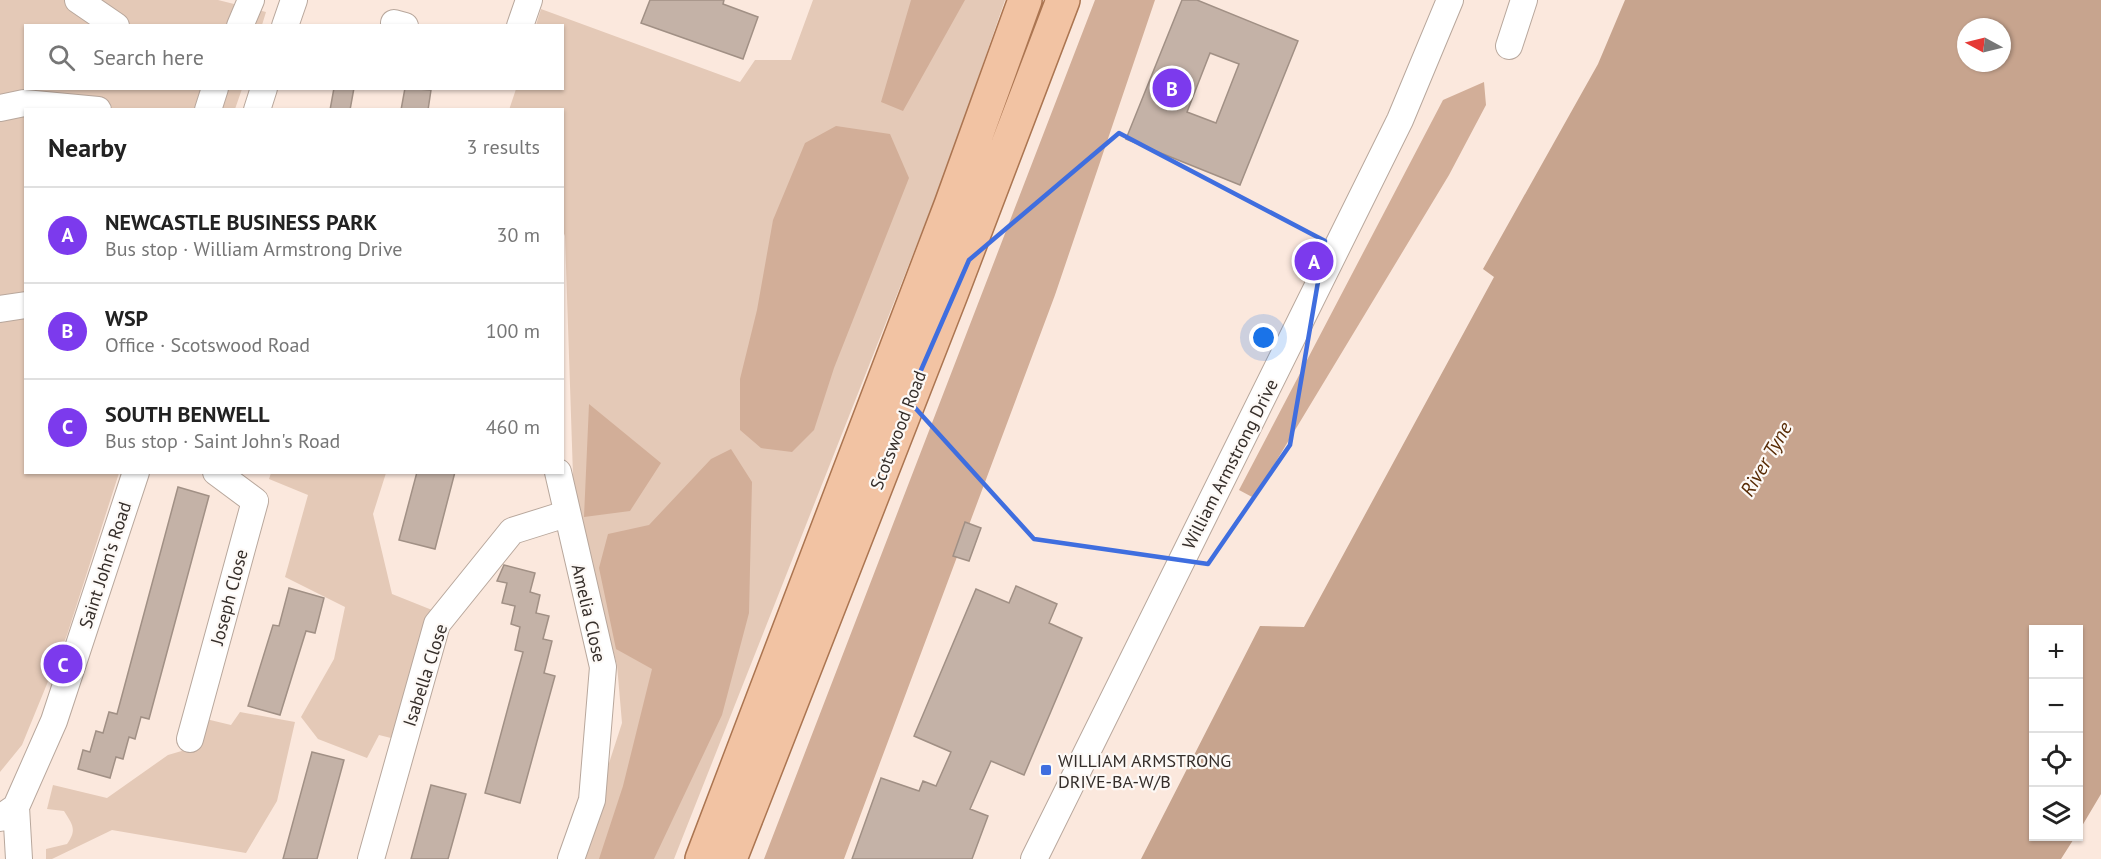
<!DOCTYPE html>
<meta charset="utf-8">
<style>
:root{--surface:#fff;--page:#f6f6f6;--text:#222;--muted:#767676;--line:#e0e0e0;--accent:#7c3aed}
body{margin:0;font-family:"PT Sans",sans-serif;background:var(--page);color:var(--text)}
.controls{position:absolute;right:18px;bottom:18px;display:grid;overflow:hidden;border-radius:0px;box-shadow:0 2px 4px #0004}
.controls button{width:54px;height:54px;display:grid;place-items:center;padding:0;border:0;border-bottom:2px solid var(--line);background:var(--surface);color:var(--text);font:30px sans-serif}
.compass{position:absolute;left:1957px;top:18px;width:54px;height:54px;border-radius:50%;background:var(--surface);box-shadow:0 2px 4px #0004;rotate:277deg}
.you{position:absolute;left:1264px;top:338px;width:21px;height:21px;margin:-15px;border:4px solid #fff;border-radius:50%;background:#1a73e8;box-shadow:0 0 0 9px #1a73e833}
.badge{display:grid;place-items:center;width:39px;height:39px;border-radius:50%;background:var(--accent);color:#fff;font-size:20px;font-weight:700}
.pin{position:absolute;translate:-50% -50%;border:3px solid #fff;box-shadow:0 2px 6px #0006}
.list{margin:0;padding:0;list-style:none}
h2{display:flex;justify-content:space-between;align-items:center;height:78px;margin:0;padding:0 24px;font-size:26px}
h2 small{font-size:20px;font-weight:400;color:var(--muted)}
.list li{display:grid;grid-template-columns:39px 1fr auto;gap:18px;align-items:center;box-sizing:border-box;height:96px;padding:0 24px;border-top:2px solid var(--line)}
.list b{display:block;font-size:22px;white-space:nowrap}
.list p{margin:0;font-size:20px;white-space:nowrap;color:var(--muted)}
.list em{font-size:20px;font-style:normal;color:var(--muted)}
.icon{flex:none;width:33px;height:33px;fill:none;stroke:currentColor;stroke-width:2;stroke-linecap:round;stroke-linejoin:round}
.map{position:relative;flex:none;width:2101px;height:859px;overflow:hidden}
.search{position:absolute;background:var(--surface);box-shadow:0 2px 4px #0004;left:24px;top:24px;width:540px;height:66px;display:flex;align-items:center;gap:15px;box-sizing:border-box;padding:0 21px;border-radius:0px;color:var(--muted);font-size:22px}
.panel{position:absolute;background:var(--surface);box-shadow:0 2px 4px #0004;left:24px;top:108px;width:540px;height:366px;border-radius:0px}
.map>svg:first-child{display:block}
.green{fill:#e4c9b7}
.forest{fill:#d2ae98}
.water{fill:#c7a48e;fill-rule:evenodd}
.building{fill:#c4b2a7;stroke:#a19085;stroke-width:1.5;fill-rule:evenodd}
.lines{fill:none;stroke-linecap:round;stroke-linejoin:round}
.minor-casing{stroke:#b8a79c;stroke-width:28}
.major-casing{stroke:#ab7551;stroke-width:36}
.minor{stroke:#fff;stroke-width:26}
.major{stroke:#f2c3a3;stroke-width:33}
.marked{fill:none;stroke:#3f6edf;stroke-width:4.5;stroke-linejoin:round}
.poi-dot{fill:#3f6edf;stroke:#fdf9f6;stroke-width:2}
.labels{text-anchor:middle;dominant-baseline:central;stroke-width:4.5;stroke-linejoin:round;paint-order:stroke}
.street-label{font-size:18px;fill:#352e2a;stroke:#fdf9f6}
.poi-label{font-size:18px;fill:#352e2a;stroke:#fdf9f6;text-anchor:start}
.water-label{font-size:20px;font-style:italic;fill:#592c06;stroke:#fdf9f6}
</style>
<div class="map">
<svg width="2101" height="859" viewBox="0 0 2101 859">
<rect width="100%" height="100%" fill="#fbe8dd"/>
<path class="green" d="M0,0h218l48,12 -4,13 -236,1v62l216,1 -7,20 -209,1v362l93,1 -52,162 -45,110 -22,27z
M813,0h192l-58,168 -273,691h-96l44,-136 -5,-58 -43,-160 -9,-269 -3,-7v-119h-53l7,-21 46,-1v-62l-26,-1 5,-16 199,73 15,-22h36z
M271,473h115l-13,41 19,80 40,16 -37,129 -16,-4 -12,23 -49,-19 -17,-22 33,-58 11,-52 -60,-30 23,-82 -39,-16z
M240,712l55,10 -18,79 -31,52 -134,-23 -60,29h-6v-10l21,-5c10,-14 6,-19 -3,-33l-17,-2 6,-24 54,13 61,-43 34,-10 4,-26 25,6z"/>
<path class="forest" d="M911,0h54l-62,111 -22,-9z
M1095,0h60l-100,295 -211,564h-80z
M1484,82l2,23 -37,70 -195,323 -15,-8 204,-390z
M836,126l54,8 19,44 -75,190 -20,62 -22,22 -31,-4 -21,-18v-51l17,-69 16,-90 32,-77z
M589,404l72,59 -31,48 -46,6z
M731,449l21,33 -3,131 -27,102 -68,144h-55l24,-73 29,-117 -36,-20 -17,-81 9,-34 41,-9 62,-66z"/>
<path class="water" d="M1625,0h476v794l-22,37 -1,-201h-44v206l41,1 -14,22h-920l119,-233 44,1 190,-350 -11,-8 115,-205zM1966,27h36v36h-36z"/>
<path class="building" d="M650,0h74l-1,4 35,13 -15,42 -102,-36z
M1182,0h15l101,41 -58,144 -114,-46zM1210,53l29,11 -23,59 -29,-11z
M334,88h20l-4,22h-20z
M405,88l26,2 -3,20h-27z
M417,472h38l-20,77 -36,-9z
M178,487l31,9 -60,223 -8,-2 -6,22 -6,-2 -6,22 -7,-2 -6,21 -32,-9 5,-19 7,2 6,-21 7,2 6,-21 8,2z
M965,522l16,6 -12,33 -16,-5z
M504,565l31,8 -5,19 10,3 -4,18 13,3 -6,23 9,2 -8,32 11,3 -35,127 -35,-10 38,-141 -8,-2 5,-23 -9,-3 4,-18 -13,-3 5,-20 -10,-2z
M1016,586l41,18 -8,19 33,15 -58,137 -33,-14 -21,48 18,7 -16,43h-120l29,-81 38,13 4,-10 13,5 15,-34 -37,-16 62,-147 33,14z
M289,588l35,10 -9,35 -9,-2 -26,84 -32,-9 25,-81 6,1z
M312,752l32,8 -27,99h-34z
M431,785l35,9 -18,65h-37z"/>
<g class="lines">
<defs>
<path id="minor" d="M78,0l38,26
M394,23l11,3
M240,26l11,-26
M285,26l9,-26
M520,26l9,-26
M1509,46l15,-46
M0,108l24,-5 74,7
M208,110l7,-22
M257,110l7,-22
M0,309l26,-4
M558,472l45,195 -11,133 -21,59
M190,739l65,-238 -39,-29
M16,807l3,52
M0,818l16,-11 38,-86 82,-249
M371,859l66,-235 75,-93 54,-17
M1034,859l366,-739 50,-120"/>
<path id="major" d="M702,859l249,-654 74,-205
M730,859l221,-565 112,-294"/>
</defs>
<use href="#minor" class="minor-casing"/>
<use href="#major" class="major-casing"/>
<use href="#minor" class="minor"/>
<use href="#major" class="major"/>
</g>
<path class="marked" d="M1119,133l206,108 -35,204 -82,119 -174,-25 -126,-139 61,-140z"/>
<rect class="poi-dot" x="1040" y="764" width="12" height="12" rx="3"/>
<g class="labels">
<g class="street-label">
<text transform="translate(898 430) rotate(-69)">Scotswood Road</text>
<text transform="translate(1230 464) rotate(-63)">William Armstrong Drive</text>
<text transform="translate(105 565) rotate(-72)">Saint John's Road</text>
<text transform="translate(229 597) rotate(-75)">Joseph Close</text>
<text transform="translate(589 613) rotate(77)">Amelia Close</text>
<text transform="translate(425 675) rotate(-72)">Isabella Close</text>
</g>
<g class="poi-label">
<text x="1058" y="760">WILLIAM ARMSTRONG<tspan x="1058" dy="21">DRIVE-BA-W/B</tspan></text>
</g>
<g class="water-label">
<text transform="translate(1766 459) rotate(-60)">River Tyne</text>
</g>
</g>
</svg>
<div class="controls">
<button>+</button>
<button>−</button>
<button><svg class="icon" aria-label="locate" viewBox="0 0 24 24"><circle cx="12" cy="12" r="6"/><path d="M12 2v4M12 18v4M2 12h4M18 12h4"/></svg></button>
<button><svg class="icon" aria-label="layers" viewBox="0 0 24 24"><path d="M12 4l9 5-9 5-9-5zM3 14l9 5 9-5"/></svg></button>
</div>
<svg class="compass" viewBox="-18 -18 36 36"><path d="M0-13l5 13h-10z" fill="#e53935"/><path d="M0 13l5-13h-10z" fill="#767676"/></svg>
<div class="you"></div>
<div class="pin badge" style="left:1314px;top:261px">A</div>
<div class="pin badge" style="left:1172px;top:88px">B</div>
<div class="pin badge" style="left:63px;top:664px">C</div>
<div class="search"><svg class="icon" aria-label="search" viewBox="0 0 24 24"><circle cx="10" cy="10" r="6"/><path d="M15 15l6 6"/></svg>Search here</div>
<section class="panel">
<h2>Nearby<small>3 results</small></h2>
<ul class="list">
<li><span class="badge">A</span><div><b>NEWCASTLE BUSINESS PARK</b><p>Bus stop · William Armstrong Drive</p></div><em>30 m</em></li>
<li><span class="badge">B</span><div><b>WSP</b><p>Office · Scotswood Road</p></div><em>100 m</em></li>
<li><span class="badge">C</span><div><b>SOUTH BENWELL</b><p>Bus stop · Saint John's Road</p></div><em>460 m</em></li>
</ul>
</section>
</div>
